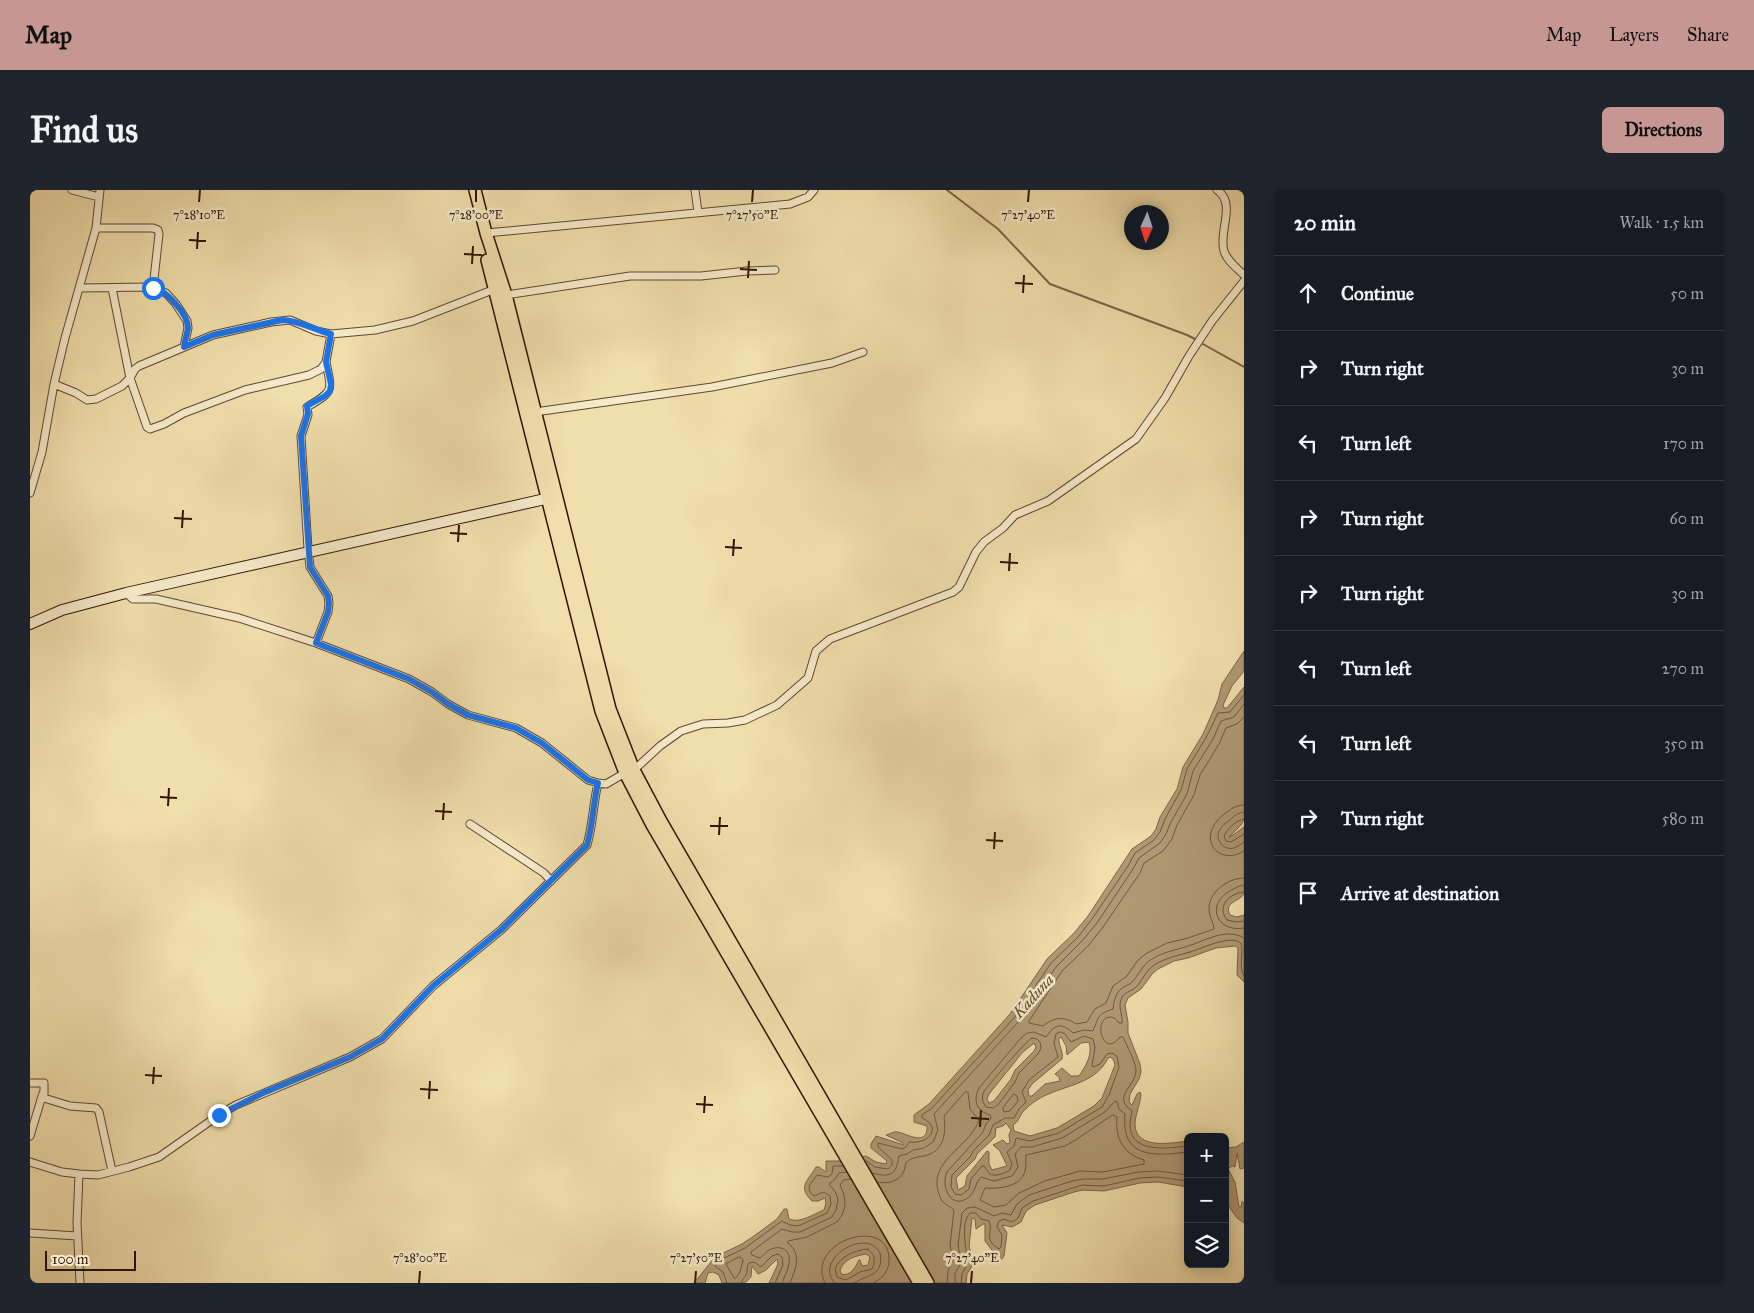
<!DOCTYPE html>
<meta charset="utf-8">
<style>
:root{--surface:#171b24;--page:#20242c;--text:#f1f3f6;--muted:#9ea1a6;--line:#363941;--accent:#c59692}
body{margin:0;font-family:"IM FELL Great Primer",serif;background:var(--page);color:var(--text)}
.controls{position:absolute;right:15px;bottom:15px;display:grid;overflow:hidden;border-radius:8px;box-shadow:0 2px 12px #0003}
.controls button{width:45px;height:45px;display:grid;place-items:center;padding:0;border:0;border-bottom:1px solid var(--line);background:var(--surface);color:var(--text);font:25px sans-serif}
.compass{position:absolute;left:1094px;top:15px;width:45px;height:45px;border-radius:50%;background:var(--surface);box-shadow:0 2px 12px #0003;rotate:183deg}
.scale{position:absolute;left:15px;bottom:12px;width:91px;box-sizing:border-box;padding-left:5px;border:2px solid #311406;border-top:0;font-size:14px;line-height:18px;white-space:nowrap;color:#311406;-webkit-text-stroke:4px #f5eac9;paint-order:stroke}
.stop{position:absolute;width:15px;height:15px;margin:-11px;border:4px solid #1a73e8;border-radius:50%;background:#fff}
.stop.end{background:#1a73e8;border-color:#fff;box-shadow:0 1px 5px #0008}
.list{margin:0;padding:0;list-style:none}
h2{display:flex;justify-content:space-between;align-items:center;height:65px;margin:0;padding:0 20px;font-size:21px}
h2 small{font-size:16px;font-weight:400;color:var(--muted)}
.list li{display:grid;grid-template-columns:32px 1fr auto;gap:15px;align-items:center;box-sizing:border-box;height:75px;padding:0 20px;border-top:1px solid var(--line)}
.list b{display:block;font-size:19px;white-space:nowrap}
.list em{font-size:16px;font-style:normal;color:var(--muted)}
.icon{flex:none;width:28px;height:28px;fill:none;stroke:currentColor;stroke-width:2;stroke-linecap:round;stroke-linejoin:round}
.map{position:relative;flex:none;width:1214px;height:1093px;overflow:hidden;border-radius:8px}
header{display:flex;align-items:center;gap:30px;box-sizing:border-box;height:70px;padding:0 25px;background:var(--accent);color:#111}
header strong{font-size:24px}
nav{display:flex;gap:28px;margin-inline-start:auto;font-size:18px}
.intro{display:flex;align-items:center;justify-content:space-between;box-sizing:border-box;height:120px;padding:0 30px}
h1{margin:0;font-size:35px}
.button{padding:12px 22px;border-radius:8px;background:var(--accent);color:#111;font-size:18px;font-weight:700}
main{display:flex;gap:30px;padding:0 30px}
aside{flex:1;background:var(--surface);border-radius:8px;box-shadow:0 2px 12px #0003}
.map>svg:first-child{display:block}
.water{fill:#af9974;stroke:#7d6448;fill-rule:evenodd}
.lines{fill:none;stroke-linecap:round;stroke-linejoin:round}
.shore{stroke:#70563d;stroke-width:1}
.stream{stroke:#7d6448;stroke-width:2}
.street-casing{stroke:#614630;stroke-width:9}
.secondary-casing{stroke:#311406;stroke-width:12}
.primary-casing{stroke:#311406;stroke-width:14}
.street{stroke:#f5eac9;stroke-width:7}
.secondary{stroke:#f5eac9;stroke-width:10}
.primary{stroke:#f0deac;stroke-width:11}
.route{stroke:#1a73e8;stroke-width:6}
.ticks{fill:none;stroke:#311406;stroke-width:2}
.labels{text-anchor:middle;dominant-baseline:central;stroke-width:5;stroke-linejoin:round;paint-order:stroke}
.water-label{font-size:16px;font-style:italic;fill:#634932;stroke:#f5eac9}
.ticks-label{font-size:12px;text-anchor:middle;fill:#311406;stroke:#f5eac9;stroke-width:5;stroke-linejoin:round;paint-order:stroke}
</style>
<header>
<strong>Map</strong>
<nav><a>Map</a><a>Layers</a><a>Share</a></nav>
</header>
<div class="intro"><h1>Find us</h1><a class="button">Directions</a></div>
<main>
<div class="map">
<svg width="1214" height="1093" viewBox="0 0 1214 1093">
<rect width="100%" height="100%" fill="#f0deac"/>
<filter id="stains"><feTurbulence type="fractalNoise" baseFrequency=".004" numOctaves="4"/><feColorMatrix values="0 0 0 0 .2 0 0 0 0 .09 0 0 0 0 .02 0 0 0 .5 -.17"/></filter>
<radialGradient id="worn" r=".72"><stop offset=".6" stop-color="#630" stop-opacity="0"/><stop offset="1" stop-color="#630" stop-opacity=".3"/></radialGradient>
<path class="water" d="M1214,461v20l-12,15 -9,19 1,3h3l17,-21v133l-3,5 -12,12h1l14,-10v67c-7,9 -20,8 -14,21l7,2 7,-2v67l-7,-7 1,-27 -3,-2 -19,2 -28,10 -14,3 -16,8 -5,4 -12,16 -13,9 -3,7 3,17v11l12,31 1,8 -2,7 -9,15 -1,8 3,3 5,-11 3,-2 1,3c-1,10 -6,20 -6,30 1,25 37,18 53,16v46l-30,-5 -18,1 -36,8 -21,-1 -9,2 -39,13 -9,6 -5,11 -9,5 -10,-2 5,8 -3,23 -2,3 -4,-1 -13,-17v-17h-2l-7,5 -1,-10 -3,-1 -3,28 3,10v10l-5,8 -1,9h-197l9,-19 -1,-5 -11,11 -8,4 -6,-8 -1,11 -6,6h-23l-3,-8 -6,-3 -5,1 -3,10h-11l21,-26 27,-13 12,-8 23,-17 7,-10h3l2,10c11,5 24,-5 35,-9l2,-7 -1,-5 -7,3h-6c-15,-15 -4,-20 4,-34h3l7,5v-11h20l20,-5 10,6 10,2 1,-3 -16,-13v-4l5,-8 28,9 -1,-2 -17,-8c4,-1 8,-4 12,-3 9,2 30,15 29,-6l-13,-4v-7l15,-11 81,-90 37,-55 27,-26 14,-17 44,-67 19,-13 5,-7 4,-12 17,-28 6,-22 20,-33 15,-34 4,-16zM1031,847l5,9 1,9 14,-12 8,-1c4,12 -3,24 -10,34h-8l-9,-8 -7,6 4,3 1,4 -15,3 -13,12h-3l-1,-6 4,-6 30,-25c2,-7 -4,-14 -3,-21zM1004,853l2,4 -2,4 -19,19 -4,9 -17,22 -5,2 -2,-4 2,-5 33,-41zM1081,867l3,4 1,4 -13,33 -8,8 -37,22 -27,8 -16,-5 -1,-6c5,-3 6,-7 9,-12 4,-5 10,-10 15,-13 23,-15 58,-14 71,-42zM976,933l5,7 -2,5 1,8 -3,1 -4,-4 -10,5 7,6 7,15 -15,4 -3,-6v-12l-2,-1 -20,25 -2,10 -7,4 -2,-12 19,-19 2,-5 18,-17 1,-9 7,-2zM836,1064l4,3 -2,8 -6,1 -2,-6h-1c-4,7 -8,17 -18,14l-1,-4c4,-11 15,-14 26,-16z
M1214,952v26l-4,1 -3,-16 -2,14 -3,-1 -4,3 7,13 4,25h2l1,-6 2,2v20l-7,-5 -12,-17v-53l11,-1z"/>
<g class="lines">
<path class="shore" d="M1214,527l-7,7 -11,4 -7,16 -19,31 -6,20 -17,30 -5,14 -9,12 -19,12 -4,10 -37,54 -15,19 -26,25 -33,50v2l14,3c11,-9 21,-10 33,-2l11,-2 8,-13 11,-6 7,-17 14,-10 11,-16 9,-7 20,-10 21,-5 26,-9c0,-6 -5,-12 -5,-19 -1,-18 19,-32 35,-32
M1214,615c-9,0 -14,5 -21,10 -28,24 -4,52 21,36
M1214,622c-6,1 -9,3 -14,8 -4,3 -9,6 -11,11 -4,9 5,20 15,17 3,-1 7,-4 10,-6
M1214,629c-7,1 -18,10 -20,18l2,4 5,1 13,-8
M1214,695c-6,1 -9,3 -14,6 -25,14 -13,42 14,37
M1214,702c-14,1 -28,14 -17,28l10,2 7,-1
M1031,842l4,2 6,8 13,-6 9,3 2,9 -3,17 1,2 7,-3 7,-10 5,-1 5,3 2,11 -10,28 -7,12 -43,26 -29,8 -14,-3 -2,8 -7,6 5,11 -2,7c-4,3 -16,8 -21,3 -2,-2 -3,-5 -5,-7h-2l-11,13 -2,10 -8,6 -6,-1 -4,-7 1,-12 18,-18 3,-6 16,-16 4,-10 12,-7h9l5,-9 7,-7 -4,-10 7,-12 29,-23 -4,-14 2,-9z
M1002,848l5,1 3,3 1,6 -3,6 -19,19 -4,9 -17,23 -5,3 -7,-1 -3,-5c-1,-4 -1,-8 2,-12 6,-8 40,-48 47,-52z
M984,904l3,2 1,5 -8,10 -6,1 -1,-4z
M1083,925l4,2c-2,21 6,37 27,43v4l-41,8 -23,-1 -35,10 -26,12 -13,12 -12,2 -14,-7 5,-12c14,1 36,-1 40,-17 2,-6 0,-11 1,-16l39,-9 12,-7z
M1158,956c-19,2 -56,8 -58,-19 0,-5 1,-11 2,-16 -21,-15 4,-24 4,-41 0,-7 -10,-26 -13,-33h-3c-17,23 -28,-19 -10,-20 4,0 7,3 9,6h3c1,-9 -5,-16 0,-26 4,-6 11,-6 15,-11 6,-7 9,-15 17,-21 11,-7 23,-9 36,-13 11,-3 40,-18 51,-9 3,9 -3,24 3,33
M1158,962c-34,4 -67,7 -63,-38l-6,-5 -2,-7 -2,-1 -10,11 -43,26 -30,9h-11l-6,7 3,13 -6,9 -18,5 -13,-4c-6,6 -5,14 -12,20 -17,14 -29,-10 -22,-25l36,-40 3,-8 5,-6 -1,-3c-14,-4 -17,-15 -11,-27l42,-50 6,-5 7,-1 12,5c9,-13 15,-15 27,-4l11,-3 9,1c6,-15 5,-17 20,-22 1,-9 3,-18 12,-23 2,-1 4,-1 7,-4 7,-7 10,-17 20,-23 11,-7 24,-9 36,-13 17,-5 38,-19 56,-8
M836,971l9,6 13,2 4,-4v-5l-14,-13v-4l24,6 4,-2 3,-5c18,3 35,-14 13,-24v-3l10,-7 82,-90 37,-55 27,-26 14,-18 36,-53 7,-13 19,-13 6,-8 5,-13 16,-29 6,-21 20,-33 11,-23 12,-1 14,-17
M842,983c19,5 24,2 27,-17l8,-2 6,-4 11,-2 9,-6 5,-12 -4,-16 85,-93 37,-54 26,-26 15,-18 36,-54 6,-11 21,-15 6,-9 5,-12 16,-28 6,-23 20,-32 8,-18 13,-4 10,-13
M847,992c11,2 22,0 27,-11 1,-2 1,-6 2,-8 3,-5 12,-6 18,-7 21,-5 22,-23 20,-40l21,-24h3l2,17 9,11c-7,24 -45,38 -42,66 1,5 2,10 5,15 4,4 9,6 12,9l-4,35 3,15 -5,11 -1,12
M838,1059l6,7v8l-2,5 -12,3 -14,8 -9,-3 -2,-8c5,-13 20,-19 33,-20z
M710,1067l3,3 -3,12 -4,6h-2l-8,-14z
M697,1093l-4,-11 -8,-6 3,-5 27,-13 37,-27 8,4 8,1 29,-13 4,-9 -1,-8 -6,-4 -10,4 -4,-4 -1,-6 8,-11 11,2 4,-3 1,-8h10
M712,1093c0,-5 2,-4 4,-8 2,-4 0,-8 3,-12l5,-1 7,5 11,-11 6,-2 4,3 1,8 -8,18
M752,1093c4,-10 15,-30 -1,-35 -4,-1 -8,0 -12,2 -3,2 -6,6 -9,8l-8,-3 -1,-3 31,-23 10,3h8l32,-15 4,-7 2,-10 -2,-7 -7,-9 6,-5 4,-6 7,-1
M760,1093c6,-15 12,-28 -2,-40v-2l19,-4 30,-15 5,-7 3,-9 -1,-11 -4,-10 4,-5 7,-1
M795,1093c-21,-42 67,-70 64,-21 -1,10 -7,17 -16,21
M805,1093c-23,-23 32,-57 45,-30 4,23 -11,21 -26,30
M925,1093v-10l6,-10 -3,-18 4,-32 5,-5 8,-1 19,9 8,-3 9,2 6,-11 12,-9 43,-14 11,-2h20l35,-7 20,-1 30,4
M931,1093l1,-9 5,-9c1,-13 -8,-41 3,-52h6l5,6 8,2c5,12 -7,17 10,28l2,-2 1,-12 -5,-8 2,-6 5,-2 8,3 6,-4 4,-10 11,-7 49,-16 22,1 35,-8 19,-1 30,4"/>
<path class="stream" d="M917,0l51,39 52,55 137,51 10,5
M1171,153l43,24"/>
<defs>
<path id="street" d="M42,0l27,7
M665,0l3,22
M1187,0c20,13 1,42 7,61 3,10 13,17 20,24
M66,38h57l5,2 1,4 -6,54
M456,43l304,-29 18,-7 6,-7
M50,98l68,-1 18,6 10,11 11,17 1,7 -4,19
M82,98l18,90 17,49 3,2 14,-5 20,-11 61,-23 64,-15 12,-6 5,-7 5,-28
M476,105l124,-19h71l46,-5 28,-1
M24,194l22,9 11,7 9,-1 26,-13 8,-8 5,-9 4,-3 74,-31 58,-13 19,-2 26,11 15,3 44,-4 38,-9 82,-32
M505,222l177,-25 120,-24 31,-11
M0,303l12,-41 12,-68 11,-46 31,-110 4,-38
M96,403l7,6h23l83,19 77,25 93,36 23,13 16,12 20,11 48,13 26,15 46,37 10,3 8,1 19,-11
M286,453l12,-31 1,-9 -1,-7 -18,-29 -2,-18 -7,-113 7,-21 -1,-8c27,-16 25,-15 19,-45
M604,580l26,-24 21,-15 22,-7 25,-1 17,-3 32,-15 31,-27 8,-27 14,-12 123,-47 6,-5 17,-35 8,-10 19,-14 12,-13 33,-14 88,-62 29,-41 24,-42 23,-35 32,-40
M440,634l74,49 7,8
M0,893h14v15l26,8 26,2 3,4 13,59
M0,946l13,-43
M0,972l32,10 17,2 19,1 31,-8 30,-10 60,-42 17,-10 114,-48 32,-18 51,-53 68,-56 86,-85c6,-20 6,-41 11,-62
M49,984l-2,49 3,60
M0,1043l47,3"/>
<path id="secondary" d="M0,434l32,-14 64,-17 428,-96"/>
<path id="primary" d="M445,0l11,43 20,62 104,414 24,61 27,51 267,462
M457,70l114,451 24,62 27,52 267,458"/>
</defs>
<use href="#street" class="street-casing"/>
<use href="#secondary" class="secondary-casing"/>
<use href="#primary" class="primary-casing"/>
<use href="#street" class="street"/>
<use href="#secondary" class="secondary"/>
<use href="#primary" class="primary"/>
</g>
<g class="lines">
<path class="route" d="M123,98c13,2 35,26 35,40 -1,6 -3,13 -4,19l29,-12 69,-15c16,0 33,10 49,14l-5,28 5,22 -1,7 -5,5 -18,10 1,8 -7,22 8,116 1,15 18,29 1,7 -1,9 -12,31 93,36 23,13 16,12 20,11 48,13 26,15 46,37 10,3c-5,21 -5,42 -11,62l-86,85 -68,56 -51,53 -32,18 -87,36 -44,22"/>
</g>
<path class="ticks" d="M169,12l1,-12M446,12v-12M722,12l1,-12M998,12l1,-12M159,50l17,1M167,59l1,-17M434,64l18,1M442,74l1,-18M710,79l17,1M718,88l1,-17M985,93l18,1M993,103l1,-18M144,328l18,1M152,338l1,-18M420,343l17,1M428,352l1,-17M695,357l17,1M703,366l1,-17M970,372l18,1M979,381l1,-18M130,607l17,1M138,616l1,-18M405,621l17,1M413,630l1,-17M680,636h18M689,645l1,-18M956,650l17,1M964,659l1,-17M115,885l17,1M123,894l1,-17M390,899l18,1M399,909l1,-18M666,914l17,1M674,923l1,-17M941,928l18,1M950,937l1,-17M389,1093l1,-12M665,1093l1,-12M941,1093l1,-12"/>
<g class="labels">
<g class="water-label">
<text transform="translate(1003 806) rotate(-48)">Kaduna</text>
</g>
</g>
<g class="ticks-label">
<text x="169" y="29">7°28'10"E</text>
<text x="446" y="29">7°28'00"E</text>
<text x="722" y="29">7°27'50"E</text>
<text x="998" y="29">7°27'40"E</text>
<text x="390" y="1072">7°28'00"E</text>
<text x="666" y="1072">7°27'50"E</text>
<text x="942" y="1072">7°27'40"E</text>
</g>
<rect width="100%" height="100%" filter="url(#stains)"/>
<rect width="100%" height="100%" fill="url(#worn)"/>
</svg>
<div class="controls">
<button>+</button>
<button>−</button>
<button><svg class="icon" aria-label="layers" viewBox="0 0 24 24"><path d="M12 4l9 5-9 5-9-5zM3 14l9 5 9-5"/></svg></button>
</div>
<svg class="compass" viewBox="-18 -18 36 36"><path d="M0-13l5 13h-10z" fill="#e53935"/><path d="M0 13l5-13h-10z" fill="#9ea1a6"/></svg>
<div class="scale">100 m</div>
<div class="stop" style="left:123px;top:98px"></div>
<div class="stop end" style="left:189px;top:925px"></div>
</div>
<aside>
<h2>20 min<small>Walk · 1.5 km</small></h2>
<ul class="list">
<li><svg class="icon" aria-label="ahead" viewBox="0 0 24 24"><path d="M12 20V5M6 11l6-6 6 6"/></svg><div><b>Continue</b></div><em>50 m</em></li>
<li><svg class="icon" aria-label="right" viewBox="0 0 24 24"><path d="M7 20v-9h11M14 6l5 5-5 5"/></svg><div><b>Turn right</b></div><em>30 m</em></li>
<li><svg class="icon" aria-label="left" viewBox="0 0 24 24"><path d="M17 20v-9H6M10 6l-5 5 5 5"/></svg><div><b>Turn left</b></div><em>170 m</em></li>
<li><svg class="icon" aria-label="right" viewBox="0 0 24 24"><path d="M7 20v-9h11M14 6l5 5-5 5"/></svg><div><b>Turn right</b></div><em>60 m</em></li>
<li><svg class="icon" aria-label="right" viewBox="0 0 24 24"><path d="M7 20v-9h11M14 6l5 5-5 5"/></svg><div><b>Turn right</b></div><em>30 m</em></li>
<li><svg class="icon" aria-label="left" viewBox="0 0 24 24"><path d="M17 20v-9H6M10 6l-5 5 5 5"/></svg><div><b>Turn left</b></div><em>270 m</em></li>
<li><svg class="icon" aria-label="left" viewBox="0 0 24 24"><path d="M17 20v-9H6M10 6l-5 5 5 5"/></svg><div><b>Turn left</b></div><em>350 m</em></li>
<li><svg class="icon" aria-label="right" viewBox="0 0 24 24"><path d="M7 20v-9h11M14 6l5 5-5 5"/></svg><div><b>Turn right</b></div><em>580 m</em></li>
<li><svg class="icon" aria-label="arrive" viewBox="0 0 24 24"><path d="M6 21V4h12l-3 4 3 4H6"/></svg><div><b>Arrive at destination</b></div></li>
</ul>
</aside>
</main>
